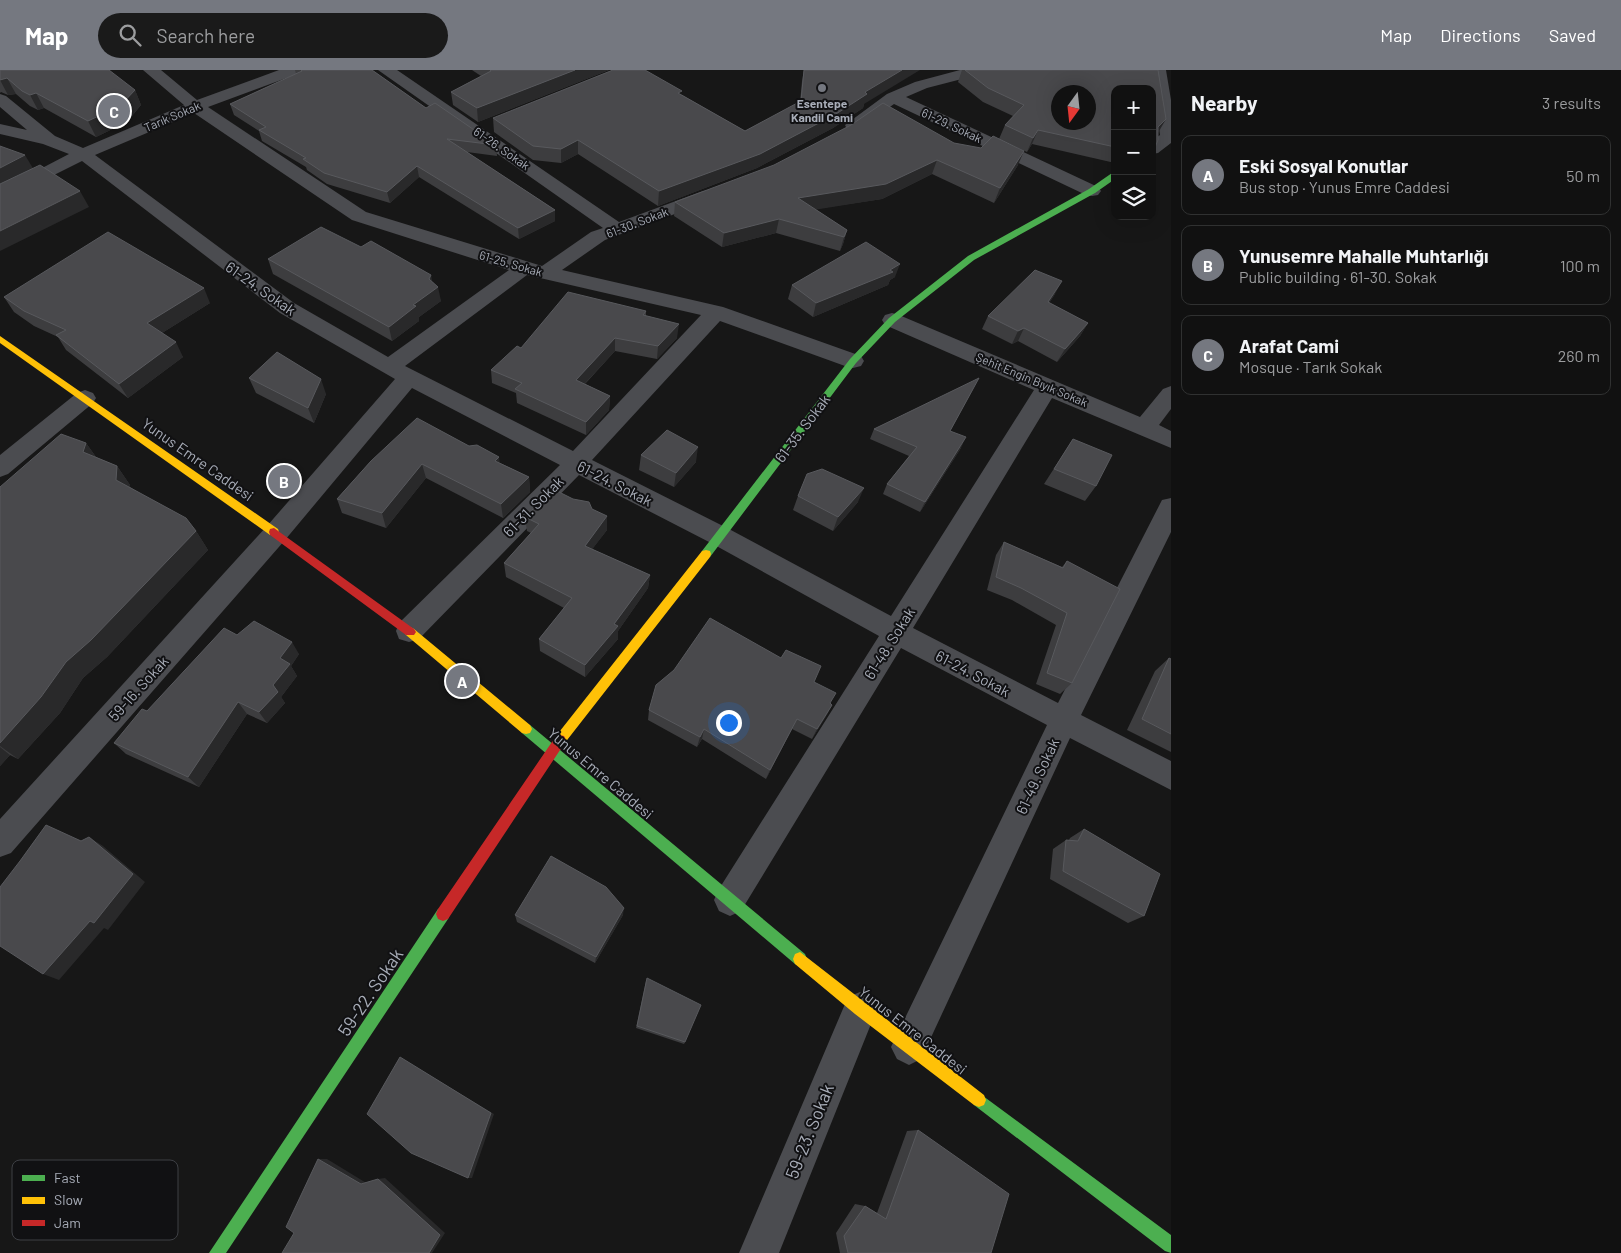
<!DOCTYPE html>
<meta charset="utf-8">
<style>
:root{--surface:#111;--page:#1a1a1a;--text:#f1f3f6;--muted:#9c9d9f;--line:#303131;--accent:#757880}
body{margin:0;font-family:Barlow,sans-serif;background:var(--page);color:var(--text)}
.controls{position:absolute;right:15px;top:15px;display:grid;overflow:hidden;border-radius:10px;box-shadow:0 5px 20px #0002}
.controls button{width:45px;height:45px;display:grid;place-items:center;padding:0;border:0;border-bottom:1px solid var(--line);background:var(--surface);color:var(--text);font:25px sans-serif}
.compass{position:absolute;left:1051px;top:15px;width:45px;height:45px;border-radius:50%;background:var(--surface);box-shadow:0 5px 20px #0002;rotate:195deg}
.you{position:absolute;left:728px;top:652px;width:18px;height:18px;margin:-12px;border:4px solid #fff;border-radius:50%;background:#1a73e8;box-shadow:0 0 0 8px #1a73e833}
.badge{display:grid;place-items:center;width:32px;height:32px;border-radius:50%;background:var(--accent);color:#fff;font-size:16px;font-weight:700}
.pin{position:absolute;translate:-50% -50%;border:2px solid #fff;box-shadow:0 1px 5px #0006}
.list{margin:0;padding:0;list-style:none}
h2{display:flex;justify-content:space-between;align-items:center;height:65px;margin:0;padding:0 20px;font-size:21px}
h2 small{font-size:16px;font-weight:400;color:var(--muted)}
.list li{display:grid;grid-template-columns:32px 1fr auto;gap:15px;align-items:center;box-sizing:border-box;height:80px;margin:0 10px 10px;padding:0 10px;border:1px solid var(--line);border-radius:10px}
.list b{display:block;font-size:19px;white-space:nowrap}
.list p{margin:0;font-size:16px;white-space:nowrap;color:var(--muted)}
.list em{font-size:16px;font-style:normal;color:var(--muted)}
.icon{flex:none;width:28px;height:28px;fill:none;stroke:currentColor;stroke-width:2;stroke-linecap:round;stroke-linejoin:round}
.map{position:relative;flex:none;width:1171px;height:1183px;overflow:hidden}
header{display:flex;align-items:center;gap:30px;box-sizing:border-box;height:70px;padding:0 25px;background:var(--accent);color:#fff}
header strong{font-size:24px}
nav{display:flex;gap:28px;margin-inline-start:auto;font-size:18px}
.search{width:350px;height:45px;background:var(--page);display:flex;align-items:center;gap:12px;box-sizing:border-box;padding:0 18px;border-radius:28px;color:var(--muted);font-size:19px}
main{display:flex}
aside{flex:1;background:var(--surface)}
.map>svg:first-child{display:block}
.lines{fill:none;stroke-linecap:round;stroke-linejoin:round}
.street{fill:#4b4c50;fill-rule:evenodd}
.fast{fill:#4caf50;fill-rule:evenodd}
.slow{fill:#ffc107;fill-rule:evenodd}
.jam{fill:#c62828;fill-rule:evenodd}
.wall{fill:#3d3d3f}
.shaded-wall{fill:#29292a}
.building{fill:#49494c;stroke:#58595d;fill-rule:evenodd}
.poi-dot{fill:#757880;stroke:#111113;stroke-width:2}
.labels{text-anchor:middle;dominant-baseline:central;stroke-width:4;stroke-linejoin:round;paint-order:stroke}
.far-poi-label{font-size:12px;font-weight:bold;fill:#a8adb8;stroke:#111113}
.far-street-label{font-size:12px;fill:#a8adb8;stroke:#111113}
.street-label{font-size:15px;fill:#a8adb8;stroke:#111113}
.near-street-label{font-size:18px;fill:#a8adb8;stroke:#111113}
.key{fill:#111113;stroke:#3e4045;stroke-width:1}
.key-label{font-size:14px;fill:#a8adb8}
</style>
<header>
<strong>Map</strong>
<div class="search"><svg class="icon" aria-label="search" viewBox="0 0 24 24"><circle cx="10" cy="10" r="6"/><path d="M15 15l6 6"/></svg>Search here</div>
<nav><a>Map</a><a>Directions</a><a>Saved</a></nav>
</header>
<main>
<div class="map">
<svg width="1171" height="1183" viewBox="0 0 1171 1183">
<rect width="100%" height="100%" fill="#171717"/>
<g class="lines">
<path class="street" d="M143,0h18l36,30 82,-30h23l-2,3 -92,34 158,105 176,54 49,-34 12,-4 -225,-158h19l222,152 84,-31 6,-1 6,1 3,4 -3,4 -110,41 -43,30 161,37 138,49 3,5 -3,5 -8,2 -8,-2 -125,-45 -128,139 137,69 162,87 143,-226 -149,-65 -3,-5 3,-5 7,-2 7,2 241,102 23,-28 8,-3v23l-12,16 12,6v17l-119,-50 -139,230 145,75 104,-203 9,-2v34l-90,183 90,46v29l-101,-52 -149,321 -12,6 -12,-6 -6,-12 156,-322 -146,-77 -160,263 -11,5 -11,-5 -5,-11 5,-11 160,-253 -168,-93 -132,-68 -160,164 -10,3 -10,-3 -3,-8 3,-8 161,-158 -148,-77 -127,152 -274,313 -11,4v-38l267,-293 128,-147 -115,-66 -198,-152 -82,41v-12l69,-36 -26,-10 -43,-10v-10l27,6 -27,-23v-13l6,2 49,40 28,12 101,-43zM194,43l158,107 157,50 -121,87 -94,-54 -199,-148zM527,205l174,40 -128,136 -168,-85z
M960,0h27l-2,3 -58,15 -21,9 192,90 3,4 -3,4 -6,1 -6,-1 -192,-91 -35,25h-12l-2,-4 42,-31 28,-12z
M1150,0h16l5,30v43l-13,10 -6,1v-13l8,-6z
M85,320l8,3 3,5 -3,5 -85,71 -8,3v-22l77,-62z
M860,922l12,5 5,12 -98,244h-40l109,-256z"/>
<path class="fast" d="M1112,103h3v6l-20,14 -121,67 -79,62 -39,41 -146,194h-8l-1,-3 1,-3 148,-192 39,-41 79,-62 121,-67z
M526,654l4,1 275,229 2,5 -2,5 -5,2 -5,-2 -273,-231 -2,-4 2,-4z
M443,837l5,2 2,5 -2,5 -222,334h-17l229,-344z
M979,1023l192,142v18l-6,-2 -191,-146 -2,-5 2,-5z"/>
<path class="slow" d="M0,266l278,193 1,3 -1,3h-8l-270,-192z
M706,480l4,1 1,3 -1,3 -146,187 -4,1 -4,-1 -2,-4 2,-4 146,-185z
M410,557l4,2 116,96 2,4 -2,4 -4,1 -4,-1 -116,-98 -2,-3 2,-3z
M800,882l184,143 2,5 -2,5 -5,2 -5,-2 -119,-91 -60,-50 -2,-5 2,-5z"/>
<path class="jam" d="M274,458l140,101 2,3 -2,3h-8l-136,-100 -1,-3 1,-3z
M560,665l4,1 2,4 -2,4 -116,175 -5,2 -5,-2 -2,-5 2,-5 118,-173z"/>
</g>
<path class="wall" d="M0,0l135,20 6,15 -14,17 -31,15 -52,-29 -6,2 -8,-4 -14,-12 -8,1 -7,-3 -1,1z
M295,0h77l54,38 70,37 1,11 -30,-4 88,58v11l-36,18 -100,-62 -29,26 -63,-19 -20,-14 -1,-3 -44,-26 -3,-10 -25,-16 -4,-11 66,-30z
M472,0h137l-131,52 -25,-17 -2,-13 30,-16z
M804,0l60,34 -1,4 -30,20 -76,40 -99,38 -80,-52 -17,9 -28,-3 -39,-28 -1,-14 189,-23 63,36 55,-29 2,-21z
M962,0h196l-43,19v74l-83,-19 -5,8 -28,-13 6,-14 8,-9 -30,-14 -25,-20z
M954,73l64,22 -24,38 -62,-29 -50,25 -67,10 32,21 -4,14 -3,7 -64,-18 -54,14 -48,-31 1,-14z
M268,189l165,23 8,19 -22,16v4l-27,20 -119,-67z
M895,207l-5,3 -2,5 -75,32 -25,-18 4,-14z
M1055,224l-6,9 39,20 -8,13 -23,26 -39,-21 -6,3 -30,-15 6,-13z
M4,227l206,6 -48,30 21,24 -55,41 -62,-48 -8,-13 -24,-11 -20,-14z
M646,241v5l31,22 -20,21 -42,-8 -30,33 25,12 -1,14 -23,25 -69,-32 -1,-10 -24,-10 -1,-13 30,-22z
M249,308l77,16 -12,29 -58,-30z
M973,319l-23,42 11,17 -41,64 -37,-18 4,-10 22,-28 -39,-17 4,-10z
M1073,369l23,47 -11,15 -41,-17z
M86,373l10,14 21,9 13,19v2l66,44 12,19 -101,107 -24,21 -23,35 -42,46 -8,-4 -10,11v-279z
M641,385l55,7 -22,25 -35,-17z
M371,391l129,2 29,14 1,15 -27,26 -77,-40 -40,50 -44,-15 -5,-14z
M798,426l60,6 -25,29 -40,-21z
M592,439l15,21 -15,19 58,26 -2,13 -30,43v8l-33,38 -45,-26 -1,-12 25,-31 -58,-31 -2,-14 27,-30 -4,-2 -2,-14z
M1004,472l58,25 5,-6 5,122 -12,11 -24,-10 20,-59 -44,-25 -25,-10 9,-35z
M237,565l62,19 -8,12 6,10 -16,21 4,6 -18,20 -20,-9 -48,73 -73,-33 -12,-11 33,-32z
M1169,588l2,1v93l-44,-22 28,-59z
M674,600l140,12 16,21 2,2 -20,34 -20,-10 -26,50 -64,-40 -5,8 -49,-27 1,-10z
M1084,759l60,87 -16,7 -78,-44 3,-30 13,-9h3l1,-2z
M515,845h108l-28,48 -78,-41z
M646,911l39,61 -1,2 -48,-16z
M918,1060l73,123h-151l-4,-20 19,-29 10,2 12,7 30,-82z"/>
<path class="shaded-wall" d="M575,0h34l-131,52 -1,-14z
M902,0h18l-56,34 -1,4 -30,20 -76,40 -99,38 1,-15 206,-99z
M7,8l9,16 -8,1 -8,-15z
M135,20l6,15 -14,17 -31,15 -8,-16z
M36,23l8,15 -6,2 -8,-15z
M1166,49l-8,14v-6z
M1038,60l-6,14 -5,8 6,-14z
M578,70v14l-17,9v-14z
M1024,81l-6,14 -24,38 6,-15z
M25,85l9,15 -34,18v-20z
M937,90l-5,14 -50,25 -87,14 3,-15z
M417,96l2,11 -29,26 -3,-11z
M80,121l9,16 -89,44v-20z
M555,140v11l-36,18 -1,-11z
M779,149l-3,14 -54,14 2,-14z
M847,160l-4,14 -3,7 4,-14z
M900,194l-5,13 -5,3 -2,5 -75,32 3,-14 74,-33z
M431,205l3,15 4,-3 3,14 -22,16v4l-27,20 -3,-14 24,-22z
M1062,211l-7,13 -14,22 7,-14z
M204,218l6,15 -56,35 -7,-15z
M1088,253l-8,13 -23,26 8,-13z
M679,254l-2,14 -20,21 1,-13z
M1024,258l-6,13 -6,3 6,-13z
M615,268v13l-39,42v-13z
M176,272l7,15 -55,41 -9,-14z
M321,309l5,15 -12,29 -6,-15z
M610,326l-1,14 -23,25v-13z
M966,367l-5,11 -41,64 5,-10z
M86,373l14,20 -17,-11z
M698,377l-2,15 -22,25 2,-14z
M499,387l2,14 -6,-10z
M422,394l4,14 -40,50 -4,-15z
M117,396l13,19v14l-14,-19z
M529,407l1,15 -27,26 -2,-14z
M864,418l-6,14 -25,29 5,-14z
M607,446v14l-22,29v-13z
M196,461l12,19 -101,107 -24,21 -23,35 -42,46 -18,-13v-3l66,-81z
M650,505l-2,13 -30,43v8l-33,38v-12z
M292,572l7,12 -8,12 6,10 -16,21 -8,-12 7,-27z
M278,622l7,11 -18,20 -8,-11z
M238,632l9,12 -48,73 -11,-10z
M832,635l-5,10 -15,24 5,-10z
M797,649l-5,10 -26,50 4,-9z
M704,659l-2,10 -5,8 3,-10z
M0,677l10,8 -10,11z
M89,767l14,9 42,36 -37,48 -4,-2 -45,52 -16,-6z
M624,838l-1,7 -28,48 1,-6z
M406,991l88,53 -22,64h-4z
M318,1089h9l41,25h-7z
M385,1108l60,55 -13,20h-3l-51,-74z"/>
<path class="building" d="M0,0h109l26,20 -15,16 -32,15 -52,-28 -6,2 -8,-4 -15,-13 -7,2z
M301,0h71l54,38 9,-5 61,42 -49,-6 108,71 -37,18 -101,-62 -30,26 -63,-19 -21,-14 3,-1 -47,-28 7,-3 -36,-23 72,-33z
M490,0h85l-98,38 -26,-16 40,-21z
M613,0h32l37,21 -4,2 67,38 56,-30 3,-31h98l-37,22 2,2 -31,20 -76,40 -101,37 -81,-51 -17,9 -28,-3 -40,-28z
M965,0h193l8,49 -8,8v13l-6,15v-66h-37v58l-77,-17 -5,8 -28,-13 19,-20 -36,-17zM1058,22h30v30h-30z
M883,33l71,40 27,5 12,-12 31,15 -24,37 -63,-28 -51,24 -88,14 49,32 -3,7 -65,-18 -55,14 -49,-31 99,-37 77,-40z
M0,76l25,9 -25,13z
M40,95l40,26 -80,40v-47z
M321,157l40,20 10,-6 60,34 -2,4 9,8 -25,18 3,1 -27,21 -121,-68z
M108,162l96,56 -57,35 29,19 -57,42 -63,-49 10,-5 -42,-19 -20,-14z
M866,172l34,22 -10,6 3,2 -77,31 -24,-18z
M1035,200l27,11 -14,21 40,21 -23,26 -41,-21 -6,3 -30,-15z
M568,222l78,19 -3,4 36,9 -21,22 -43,-8 -39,42 34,16 -24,26 -71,-33 7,-6 -31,-13 26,-24 4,2z
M277,282l44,27 -13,29 -59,-30z
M979,308l-29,53 16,6 -41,65 -38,-18 30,-37 -43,-18z
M417,348l52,28 8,-1 22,12 -4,4 34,16 -28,27 -79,-40 -40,49 -45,-14 34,-38z
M667,360l31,17 -22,26 -35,-18z
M61,364l25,9 -3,9 34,14 -1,14 70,38 10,13 -105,109 -25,22 -25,35 -41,46v-256z
M1073,369l39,16 -16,31 -42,-17z
M822,399l42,19 -26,29 -40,-21 9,-22z
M553,419l20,10 16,3 3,7 15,7 -22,30 65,29 -36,49 4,2 -33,39 -46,-26 33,-41 -68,-35 35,-39 -14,-7z
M1004,472l59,26 4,-7 53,28 -48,94 -25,-10 20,-60 -46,-25 -25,-11z
M710,548l71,40 5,-8 35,16 -7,16 22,11 -6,10 2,2 -15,24 -20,-10 -27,51 -66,-41 -4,8 -51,-27 7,-25 18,-15z
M254,551l38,21 -12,16 10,6 -17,21 5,7 -19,20 -21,-10 -50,75 -74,-34 28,-34 5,2 77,-83 13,7z
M1169,588l2,1v75l-29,-15z
M46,755l35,16 8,-4 44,37 -39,49 -4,-2 -47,53 -43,-28v-59l20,-26z
M1084,759l76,45 -16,42 -81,-45 3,-31 12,1z
M551,786l55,31 18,21 -28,49 -81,-42z
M647,908l54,27 -16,37 -48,-16z
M400,987l91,56 -23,65 -57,-25 -44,-39z
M918,1060l91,64 -18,59h-143l-4,-17 21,-30 21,13z
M318,1089l43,25 17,-5 62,56 -11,18h-147l12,-20 -8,-6z"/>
<circle class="poi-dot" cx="822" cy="18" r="5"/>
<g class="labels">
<g class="far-poi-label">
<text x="822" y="33">Esentepe<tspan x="822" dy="14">Kandil Cami</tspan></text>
</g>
<g class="far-street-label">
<text transform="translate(172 46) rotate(-23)">Tarık Sokak</text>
<text transform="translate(952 55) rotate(25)">61-29. Sokak</text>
<text transform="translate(502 78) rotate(35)">61-26. Sokak</text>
<text transform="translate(637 152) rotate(-21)">61-30. Sokak</text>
<text transform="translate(511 193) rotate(16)">61-25. Sokak</text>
<text transform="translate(1032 309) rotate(23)">Şehit Engin Bıyık Sokak</text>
</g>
<g class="street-label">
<text transform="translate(261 218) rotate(35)">61-24. Sokak</text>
<text transform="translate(802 358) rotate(-53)">61-35. Sokak</text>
<text transform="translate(198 389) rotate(35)">Yunus Emre Caddesi</text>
<text transform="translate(615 413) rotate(27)">61-24. Sokak</text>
<text transform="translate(533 436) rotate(-45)">61-31. Sokak</text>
<text transform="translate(889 573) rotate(-58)">61-48. Sokak</text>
<text transform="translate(973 603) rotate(28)">61-24. Sokak</text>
<text transform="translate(138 618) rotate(-48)">59-16. Sokak</text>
<text transform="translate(601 703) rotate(40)">Yunus Emre Caddesi</text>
<text transform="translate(1037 706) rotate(-65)">61-49. Sokak</text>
<text transform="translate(913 960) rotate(38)">Yunus Emre Caddesi</text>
</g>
<g class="near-street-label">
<text transform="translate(370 922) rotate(-56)">59-22. Sokak</text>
<text transform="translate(809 1061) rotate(-68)">59-23. Sokak</text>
</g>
</g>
<rect x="12" y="1090" width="166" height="80" rx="8" class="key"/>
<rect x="22" y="1105" width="23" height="6" fill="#4caf50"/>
<rect x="22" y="1127" width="23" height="7" fill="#ffc107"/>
<rect x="22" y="1150" width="23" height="6" fill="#c62828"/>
<g class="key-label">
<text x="54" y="1113">Fast</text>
<text x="54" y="1135">Slow</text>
<text x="54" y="1158">Jam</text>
</g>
</svg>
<div class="controls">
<button>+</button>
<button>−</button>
<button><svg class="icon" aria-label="layers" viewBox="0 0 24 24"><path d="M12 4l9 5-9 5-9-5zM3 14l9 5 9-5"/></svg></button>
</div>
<svg class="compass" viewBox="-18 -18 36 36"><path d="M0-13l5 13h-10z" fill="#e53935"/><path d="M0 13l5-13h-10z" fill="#9c9d9f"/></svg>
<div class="you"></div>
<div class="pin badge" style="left:462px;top:611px">A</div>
<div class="pin badge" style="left:284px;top:411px">B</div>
<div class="pin badge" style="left:114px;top:41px">C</div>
</div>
<aside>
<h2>Nearby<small>3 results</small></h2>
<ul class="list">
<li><span class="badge">A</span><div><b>Eski Sosyal Konutlar</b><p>Bus stop · Yunus Emre Caddesi</p></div><em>50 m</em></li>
<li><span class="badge">B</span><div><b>Yunusemre Mahalle Muhtarlığı</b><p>Public building · 61-30. Sokak</p></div><em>100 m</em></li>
<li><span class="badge">C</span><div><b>Arafat Cami</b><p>Mosque · Tarık Sokak</p></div><em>260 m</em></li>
</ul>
</aside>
</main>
